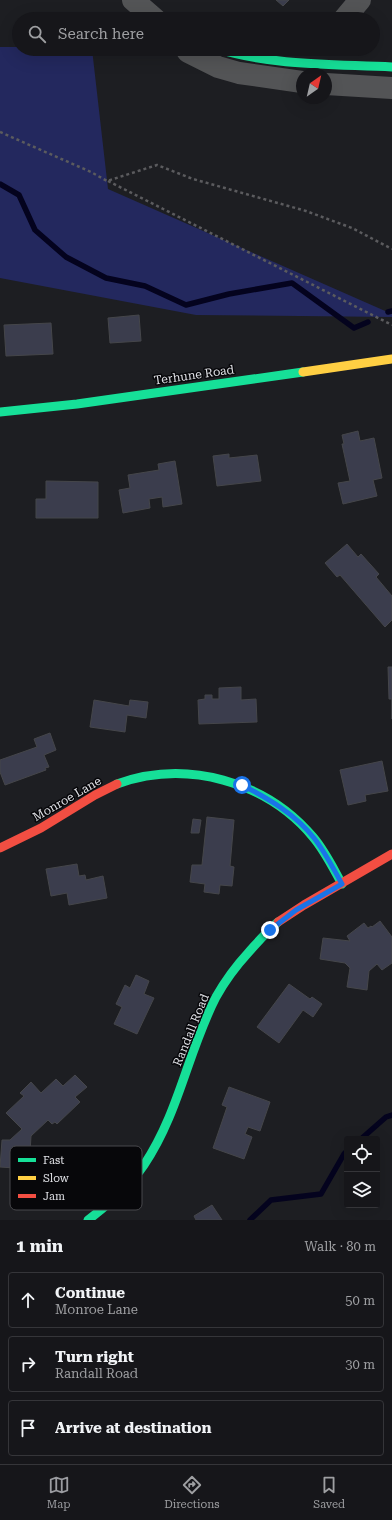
<!DOCTYPE html>
<meta charset="utf-8">
<style>
:root{--surface:#16161a;--page:#1f1f23;--text:#f1f3f6;--muted:#9e9fa2;--line:#353539;--accent:#9b9ca1}
body{margin:0;font-family:"Roboto Serif",serif;background:var(--page);color:var(--text)}
.controls{position:absolute;right:12px;bottom:12px;display:grid;overflow:hidden;border-radius:4px;box-shadow:0 4px 16px #0002}
.controls button{width:36px;height:36px;display:grid;place-items:center;padding:0;border:0;border-bottom:1px solid var(--line);background:var(--surface);color:var(--text);font:20px sans-serif}
.compass{position:absolute;left:296px;top:68px;width:36px;height:36px;border-radius:50%;background:var(--surface);box-shadow:0 4px 16px #0002;rotate:34deg}
.stop{position:absolute;width:12px;height:12px;margin:-9px;border:3px solid #1a73e8;border-radius:50%;background:#fff}
.stop.end{background:#1a73e8;border-color:#fff;box-shadow:0 1px 4px #0008}
.list{margin:0;padding:0;list-style:none}
h2{display:flex;justify-content:space-between;align-items:center;height:52px;margin:0;padding:0 16px;font-size:17px}
h2 small{font-size:13px;font-weight:400;color:var(--muted)}
.list li{display:grid;grid-template-columns:26px 1fr auto;gap:12px;align-items:center;box-sizing:border-box;height:56px;margin:0 8px 8px;padding:0 8px;border:1px solid var(--line);border-radius:4px}
.list b{display:block;font-size:15px;white-space:nowrap}
.list p{margin:0;font-size:13px;white-space:nowrap;color:var(--muted)}
.list em{font-size:13px;font-style:normal;color:var(--muted)}
.icon{flex:none;width:22px;height:22px;fill:none;stroke:currentColor;stroke-width:2;stroke-linecap:round;stroke-linejoin:round}
.map{position:relative;flex:none;width:392px;height:1220px;overflow:hidden}
.search{position:absolute;background:var(--surface);box-shadow:0 4px 16px #0002;left:12px;right:12px;top:12px;height:44px;display:flex;align-items:center;gap:10px;box-sizing:border-box;padding:0 14px;border-radius:22px;color:var(--muted);font-size:15px}
.sheet{height:244px;background:var(--surface)}
nav{display:flex;justify-content:space-around;align-items:center;box-sizing:border-box;height:56px;border-top:1px solid var(--line);background:var(--surface);font-size:11px;color:var(--muted)}
nav a{display:grid;justify-items:center;gap:2px}
nav .on{color:var(--accent)}
.map>svg:first-child{display:block}
.green{fill:#23285e}
.lines{fill:none;stroke-linecap:round;stroke-linejoin:round}
.stream{stroke:#04031e;stroke-width:5.5}
.building{fill:#3b3d4d;stroke:#45464a}
.path{stroke:#5b5b5e;stroke-width:2.5;stroke-dasharray:3 3;stroke-linecap:butt}
.street{stroke:#535456;stroke-width:22}
.fast{stroke:#16e098;stroke-width:9}
.slow{stroke:#ffcf43;stroke-width:9}
.jam{stroke:#f24e42;stroke-width:9}
.route{stroke:#1a73e8;stroke-width:5}
.labels{text-anchor:middle;dominant-baseline:central;stroke-width:3;stroke-linejoin:round;paint-order:stroke}
.street-label{font-size:12px;fill:#dfe0e5;stroke:#07070a}
.key{fill:#07070a;stroke:#48484c;stroke-width:1}
.key-label{font-size:11px;fill:#dfe0e5}
</style>
<div class="map">
<svg width="392" height="1220" viewBox="0 0 392 1220">
<rect width="100%" height="100%" fill="#1d1e22"/>
<path class="green" d="M0,47h19v2h73l16,140 284,125v3l-196,-2 -196,-37z"/>
<g class="lines">
<path class="stream" d="M0,184l19,11 16,35 31,27 40,21 39,8 41,19 43,-11 63,-11 62,45 14,-6
M388,312l4,-1
M361,1139l25,-22 6,-2
M250,1220l21,-20 50,-6 23,-40 3,-3"/>
</g>
<path class="building" d="M276,0h13l-6,6z
M139,315l2,26 -31,2 -2,-25z
M51,323l2,31 -47,2 -2,-31z
M358,431l2,10 14,-3 8,40 -9,2 4,16 -34,8 -5,-21 12,-2 -8,-37h2l-2,-9z
M229,454v4l28,-3 4,26 -44,5 -4,-30z
M175,461l7,43 -19,3 -1,-10 -13,2 1,9 -27,5 -4,-23 11,-2 -2,-13 31,-5 -1,-6z
M46,481l52,1v36h-62v-19h10z
M347,544l11,13 3,-3 18,20 -3,3 16,19v24l-7,7 -45,-52 -3,2 -12,-14z
M388,667h4v52v-20h-3z
M241,687v13l15,-1 1,23 -58,2 -1,-24 7,-1v-4h7v4h7v-11z
M94,700l35,6 1,-6 18,2 -2,16 -19,-3 -2,17 -35,-5z
M50,733l6,17 -12,5 5,12 -4,1 1,2 -41,15 -5,-13v-12l37,-13 -3,-8z
M382,761l6,30 -23,4 1,6 -18,4 -8,-35z
M207,817l27,3 -4,46 4,1 -2,19 -12,-1 -1,9 -15,-2 1,-8 -15,-2 2,-17h10z
M193,819l8,1 -2,13h-8z
M77,864l2,12 6,-1 1,5 17,-4 4,22 -38,7 -2,-12 -16,3 -5,-27z
M380,921l12,16v26l-10,7 -5,-6 -8,7 -2,19 -20,-3 3,-19 -5,-5 -25,-4 3,-21 27,3 -3,-5 17,-13 4,5 3,-2 1,1z
M136,975l13,6 -5,13 10,4 -17,36 -23,-10 8,-17 -6,-3 9,-19 5,3z
M289,984l21,15 2,-2 10,7 -9,13 -10,-7 -24,33 -22,-16z
M75,1075l12,12 -12,10 5,5 -23,22 -2,-2 -3,2 -4,-4 -17,16 -2,33 -29,-2 2,-27h8l12,-11 -16,-16 18,-17 -4,-3 11,-11 10,11 15,-14 7,7z
M229,1087l41,15 -10,29 -12,-4 -3,7 7,3 -8,22 -31,-11 14,-41 -5,-2z
M212,1205l10,15h-26l-2,-4z"/>
<g class="lines">
<path class="path" d="M0,132l91,40 16,9 50,-16 36,14 113,32 46,17 40,21
M108,181l284,144"/>
<path class="street" d="M133,0l22,19
M344,19l16,-19
M186,49l2,3 30,15 21,6 63,9
M326,84l66,4"/>
<path class="fast" d="M218,49c56,17 116,15 174,18
M0,412l77,-8 226,-32
M117,784c69,-25 149,-3 196,53 12,14 20,31 29,47
M88,1220c21,-16 41,-33 56,-55 35,-52 44,-114 72,-168 9,-16 20,-31 32,-44 10,-11 19,-22 30,-31"/>
<path class="slow" d="M303,372l89,-13"/>
<path class="jam" d="M0,848l41,-20 54,-33 22,-11
M278,922l26,-17 88,-51"/>
</g>
<g class="lines">
<path class="route" d="M242,785c27,14 53,29 72,53 11,14 19,30 28,46l-46,26 -26,20"/>
</g>
<g class="labels">
<g class="street-label">
<text transform="translate(194 375) rotate(-8)">Terhune Road</text>
<text transform="translate(67 799) rotate(-30)">Monroe Lane</text>
<text transform="translate(191 1030) rotate(-68)">Randall Road</text>
</g>
</g>
<rect x="10" y="1146" width="132" height="64" rx="6" class="key"/>
<rect x="18" y="1158" width="18" height="4" fill="#16e098"/>
<rect x="18" y="1176" width="18" height="4" fill="#ffcf43"/>
<rect x="18" y="1194" width="18" height="4" fill="#f24e42"/>
<g class="key-label">
<text x="43" y="1164">Fast</text>
<text x="43" y="1182">Slow</text>
<text x="43" y="1200">Jam</text>
</g>
</svg>
<div class="controls">
<button><svg class="icon" aria-label="locate" viewBox="0 0 24 24"><circle cx="12" cy="12" r="6"/><path d="M12 2v4M12 18v4M2 12h4M18 12h4"/></svg></button>
<button><svg class="icon" aria-label="layers" viewBox="0 0 24 24"><path d="M12 4l9 5-9 5-9-5zM3 14l9 5 9-5"/></svg></button>
</div>
<svg class="compass" viewBox="-18 -18 36 36"><path d="M0-13l5 13h-10z" fill="#e53935"/><path d="M0 13l5-13h-10z" fill="#9e9fa2"/></svg>
<div class="stop" style="left:242px;top:785px"></div>
<div class="stop end" style="left:270px;top:930px"></div>
<div class="search"><svg class="icon" aria-label="search" viewBox="0 0 24 24"><circle cx="10" cy="10" r="6"/><path d="M15 15l6 6"/></svg>Search here</div>
</div>
<section class="sheet">
<h2>1 min<small>Walk · 80 m</small></h2>
<ul class="list">
<li><svg class="icon" aria-label="ahead" viewBox="0 0 24 24"><path d="M12 20V5M6 11l6-6 6 6"/></svg><div><b>Continue</b><p>Monroe Lane</p></div><em>50 m</em></li>
<li><svg class="icon" aria-label="right" viewBox="0 0 24 24"><path d="M7 20v-9h11M14 6l5 5-5 5"/></svg><div><b>Turn right</b><p>Randall Road</p></div><em>30 m</em></li>
<li><svg class="icon" aria-label="arrive" viewBox="0 0 24 24"><path d="M6 21V4h12l-3 4 3 4H6"/></svg><div><b>Arrive at destination</b></div></li>
</ul>
</section>
<nav>
<a class="on"><svg class="icon" aria-label="map" viewBox="0 0 24 24"><path d="M3 6l6-2 6 2 6-2v14l-6 2-6-2-6 2zM9 4v14M15 6v14"/></svg>Map</a>
<a><svg class="icon" aria-label="directions" viewBox="0 0 24 24"><path d="M12 3l9 9-9 9-9-9zM9 14v-3h6M13 9l2 2-2 2"/></svg>Directions</a>
<a><svg class="icon" aria-label="saved" viewBox="0 0 24 24"><path d="M7 4h10v16l-5-4-5 4z"/></svg>Saved</a>
</nav>
